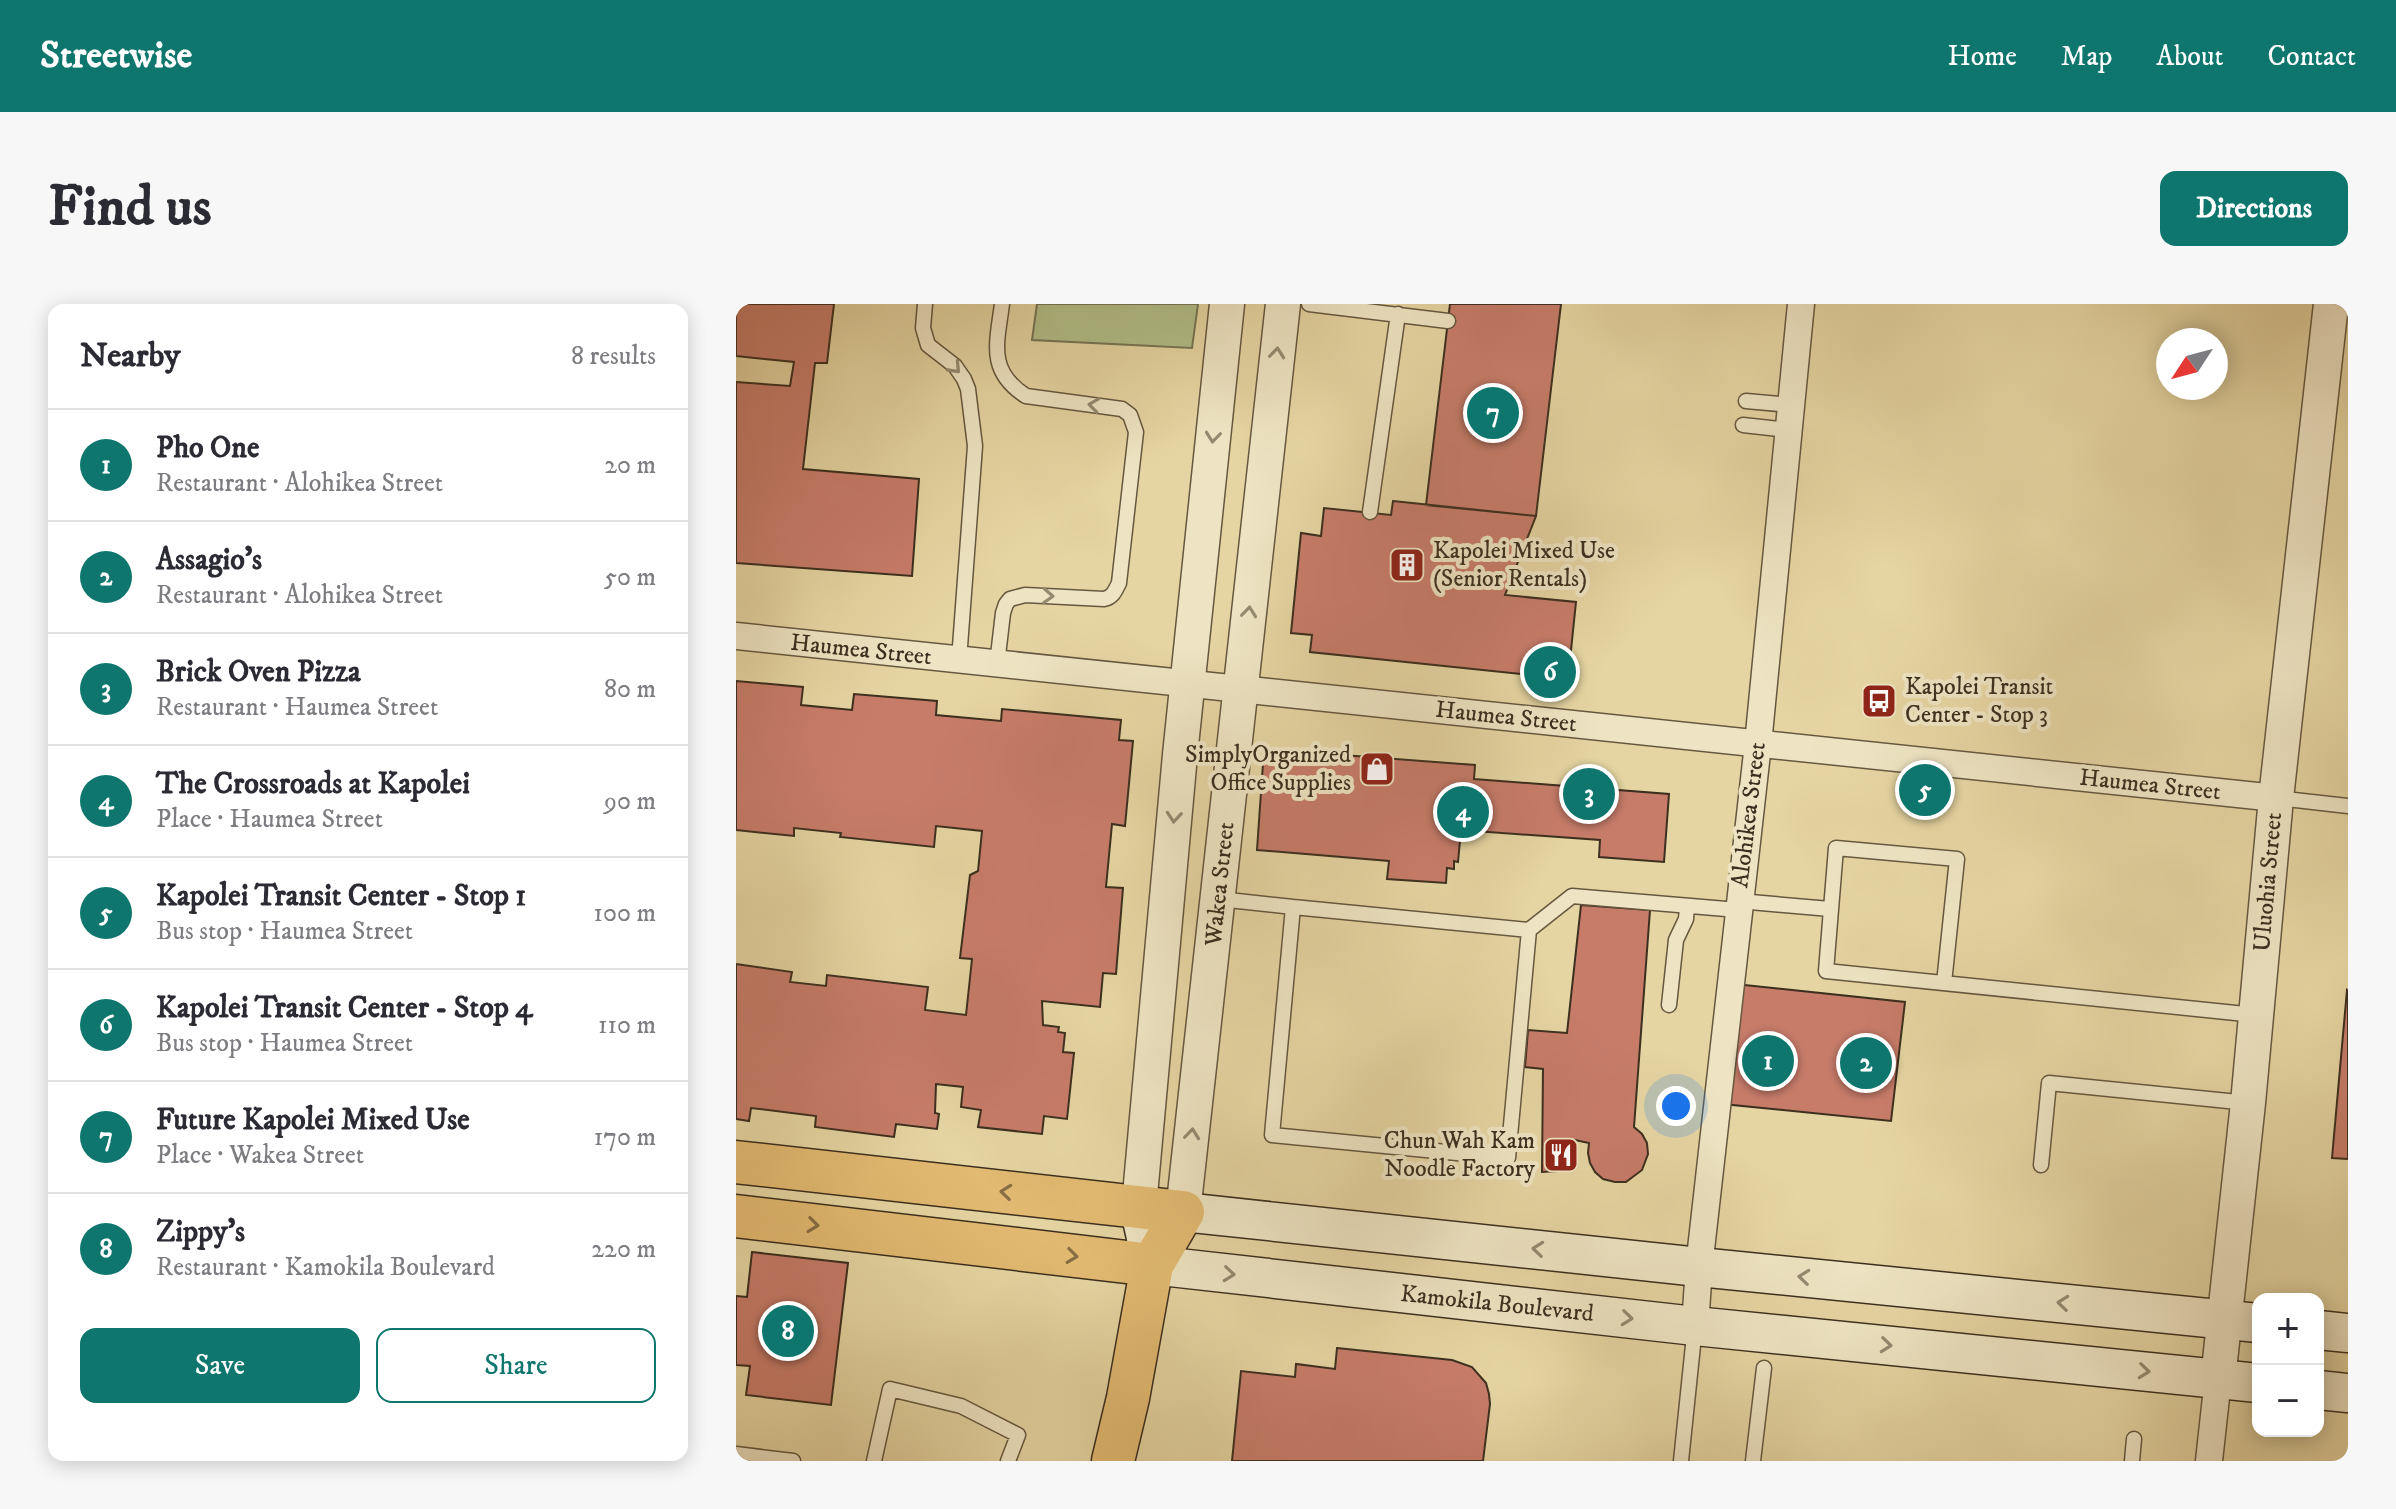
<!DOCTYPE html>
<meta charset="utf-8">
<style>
:root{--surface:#fff;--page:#f7f7f7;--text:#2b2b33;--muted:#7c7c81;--line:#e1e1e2;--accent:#0f766e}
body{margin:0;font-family:"IM FELL DW Pica",serif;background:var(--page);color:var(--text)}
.controls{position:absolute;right:24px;bottom:24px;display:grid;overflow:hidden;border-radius:16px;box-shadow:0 4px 20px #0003}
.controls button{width:72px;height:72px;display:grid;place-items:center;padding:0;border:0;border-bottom:2px solid var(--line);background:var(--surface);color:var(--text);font:40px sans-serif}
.compass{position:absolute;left:1420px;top:24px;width:72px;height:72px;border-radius:50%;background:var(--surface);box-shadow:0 4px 20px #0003;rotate:234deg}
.you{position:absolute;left:940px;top:802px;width:28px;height:28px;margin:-20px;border:6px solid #fff;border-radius:50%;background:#1a73e8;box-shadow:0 0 0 12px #1a73e833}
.badge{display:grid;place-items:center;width:52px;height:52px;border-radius:50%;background:var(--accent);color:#fff;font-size:26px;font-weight:700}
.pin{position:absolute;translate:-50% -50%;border:4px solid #fff;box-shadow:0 2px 8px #0006}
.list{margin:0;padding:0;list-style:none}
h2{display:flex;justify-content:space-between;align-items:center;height:104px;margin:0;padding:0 32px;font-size:34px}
h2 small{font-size:26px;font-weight:400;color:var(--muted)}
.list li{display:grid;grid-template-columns:52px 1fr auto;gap:24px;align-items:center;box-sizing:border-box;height:112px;padding:0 32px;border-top:2px solid var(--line)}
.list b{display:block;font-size:30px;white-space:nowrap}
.list p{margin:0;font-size:26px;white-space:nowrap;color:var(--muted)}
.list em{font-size:26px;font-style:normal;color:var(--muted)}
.actions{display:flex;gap:16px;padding:24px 32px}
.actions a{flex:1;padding:18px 0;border:2px solid var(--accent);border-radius:16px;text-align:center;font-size:28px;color:var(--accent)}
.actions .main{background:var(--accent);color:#fff}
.map{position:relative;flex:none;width:1612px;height:1157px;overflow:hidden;border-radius:16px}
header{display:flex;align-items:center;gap:48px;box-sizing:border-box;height:112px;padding:0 40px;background:var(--accent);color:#fff}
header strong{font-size:38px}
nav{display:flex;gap:44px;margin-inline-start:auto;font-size:28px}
.intro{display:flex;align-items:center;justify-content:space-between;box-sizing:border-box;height:192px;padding:0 48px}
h1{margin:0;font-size:56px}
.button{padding:20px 36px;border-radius:16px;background:var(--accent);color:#fff;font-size:28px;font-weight:700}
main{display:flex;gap:48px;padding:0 48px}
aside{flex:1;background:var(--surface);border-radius:16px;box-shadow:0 4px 20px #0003}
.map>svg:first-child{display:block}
.green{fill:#b1be88;stroke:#767654;stroke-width:2}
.building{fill:#c77c6a;stroke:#3c2f1f;stroke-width:2}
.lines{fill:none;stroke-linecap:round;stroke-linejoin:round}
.service-casing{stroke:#665840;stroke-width:17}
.minor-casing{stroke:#665840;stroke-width:29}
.tertiary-casing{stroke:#665840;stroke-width:37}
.secondary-casing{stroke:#3c2f1f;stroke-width:41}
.primary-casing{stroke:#3c2f1f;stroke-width:45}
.service{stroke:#eee4c3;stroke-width:14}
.minor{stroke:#eee4c3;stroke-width:26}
.tertiary{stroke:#eee4c3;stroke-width:34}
.secondary{stroke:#eee4c3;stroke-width:38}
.primary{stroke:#e2ba71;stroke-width:42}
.oneway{stroke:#958a71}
.oneway2{stroke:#876e44}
.labels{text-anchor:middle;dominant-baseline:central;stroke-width:8;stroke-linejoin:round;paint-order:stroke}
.poi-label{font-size:24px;fill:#3c2f1f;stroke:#eee4c3;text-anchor:start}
.street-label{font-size:24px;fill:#3c2f1f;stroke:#eee4c3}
</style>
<header>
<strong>Streetwise</strong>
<nav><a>Home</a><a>Map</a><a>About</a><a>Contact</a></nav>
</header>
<div class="intro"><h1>Find us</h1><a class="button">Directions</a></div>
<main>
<aside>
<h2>Nearby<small>8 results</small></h2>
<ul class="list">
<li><span class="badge">1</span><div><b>Pho One</b><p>Restaurant · Alohikea Street</p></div><em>20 m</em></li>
<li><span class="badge">2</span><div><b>Assagio's</b><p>Restaurant · Alohikea Street</p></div><em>50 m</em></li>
<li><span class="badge">3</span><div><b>Brick Oven Pizza</b><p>Restaurant · Haumea Street</p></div><em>80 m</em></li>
<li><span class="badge">4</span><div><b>The Crossroads at Kapolei</b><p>Place · Haumea Street</p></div><em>90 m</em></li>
<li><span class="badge">5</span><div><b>Kapolei Transit Center - Stop 1</b><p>Bus stop · Haumea Street</p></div><em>100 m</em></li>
<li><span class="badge">6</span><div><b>Kapolei Transit Center - Stop 4</b><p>Bus stop · Haumea Street</p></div><em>110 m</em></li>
<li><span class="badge">7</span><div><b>Future Kapolei Mixed Use</b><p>Place · Wakea Street</p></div><em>170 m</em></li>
<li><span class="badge">8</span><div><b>Zippy's</b><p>Restaurant · Kamokila Boulevard</p></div><em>220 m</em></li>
</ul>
<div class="actions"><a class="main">Save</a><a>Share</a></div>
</aside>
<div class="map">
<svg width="1612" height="1157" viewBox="0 0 1612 1157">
<rect width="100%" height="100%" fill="#e5d5a2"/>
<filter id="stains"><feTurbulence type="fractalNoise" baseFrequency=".0025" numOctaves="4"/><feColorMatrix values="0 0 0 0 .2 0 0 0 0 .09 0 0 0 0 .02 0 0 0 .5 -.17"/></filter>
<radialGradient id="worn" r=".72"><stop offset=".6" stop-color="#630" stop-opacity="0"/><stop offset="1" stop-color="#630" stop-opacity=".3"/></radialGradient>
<path class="green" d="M301,0h161l-6,44 -160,-8z"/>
<path class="building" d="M0,0h98l-7,59h-12l-12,106 116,10 -7,97 -176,-13v-181l54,4 4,-24 -58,-6z
M714,0h111l-25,212 -110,-11z
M657,197l143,15 -31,79 71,7 -8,77 -258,-27 2,-17 -21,-2 10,-100 20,3 3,-28 67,7z
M0,377l67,6 -2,18 51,5 2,-16 83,7 -1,14 65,6 1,-12 119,11 -2,20 14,1 -8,85 -13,-2 -6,63 17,1 -7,86 -13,-1 -3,34 -58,-6 1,24 16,2 -1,5 7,1 -2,19 11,1 -7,66 -23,-3 -2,18 -64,-7 3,-17 -20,-3 2,-20 -27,-3 -1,29 4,1 -2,15 -41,-5 -2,13 -79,-10 1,-11 -65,-8 -2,13 -13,-2v-155l56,8 -2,10 36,4 1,-11 101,12 -3,23 41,5 6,-56 -12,-1 10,-83 8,-4 4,-40 -46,-5 -2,21 -94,-10 1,-4 -47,-5v8l-58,-6z
M528,445l211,16 -1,14 195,15 -5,68 -65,-5 1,-17 -139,-10 -3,32 -4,-1v8l-7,-1 -1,15 -59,-4 2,-18 -132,-11z
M845,601l69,5 -16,217 8,7 5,9 1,11 -6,16 -16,12h-11l-12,-3 -8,-7 -5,-9 -2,-10 1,-10 -14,-3 -1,30 -32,2 1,-103 -18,-2 3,-37 39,3z
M999,680l170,18 -14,119 -168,-17z
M1611,686l1,1v168l-16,-1z
M16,948l96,11 -17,142 -85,-10 4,-29 -14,-1v-69l11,1z
M601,1044l115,12 20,7 14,16 3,11 1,10 -7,57h-251l9,-90 54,6 1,-13 39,5z"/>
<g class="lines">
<defs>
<path id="service" d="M189,0l-2,24 5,17 27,21 9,13 4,10 7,57 -16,214
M573,0l139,17
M1010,97l44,4
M1007,121l45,5
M634,208l28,-198
M261,360l6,-51 3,-9 4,-5 15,-4 79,4c9,-2 11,-8 15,-16l17,-151 -6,-17 -8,-6 -96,-13c-39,-25 -29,-53 -24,-92
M1541,494l71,8
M483,595l74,8 -21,228 236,23 21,-228 -236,-23
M1003,597l91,8
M793,626l43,-34 166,14
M1208,679l13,-124 -121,-11 -10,123 429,44
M933,701l7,-65 10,-21 1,-13
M1305,861l8,-82 199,20
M0,1150l57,7
M138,1157l16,-72 71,17 57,29 -10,26
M945,1157l14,-135
M1017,1157l11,-93
M1396,1157l2,-22"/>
<path id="minor" d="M0,332l1540,162
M959,1022l4,-59 59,-523 43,-440
M1473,1157l9,-82"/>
<path id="tertiary" d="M403,902l41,-451 47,-451
M447,908l100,-908
M1482,1075l30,-276 28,-305 55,-494"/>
<path id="secondary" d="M403,902l13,59 543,61 563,57
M447,908l516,55 559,56
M1582,1026l30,3
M1582,1086l30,3"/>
<path id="primary" d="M0,858l447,50 -31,53 -24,133 -15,63
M0,912l416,49"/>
</defs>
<use href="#service" class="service-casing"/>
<use href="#minor" class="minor-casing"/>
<use href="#tertiary" class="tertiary-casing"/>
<use href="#secondary" class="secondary-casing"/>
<use href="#primary" class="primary-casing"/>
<use href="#service" class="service"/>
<use href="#minor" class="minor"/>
<use href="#tertiary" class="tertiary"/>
<use href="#secondary" class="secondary"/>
<use href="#primary" class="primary"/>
</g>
<defs><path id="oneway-chevron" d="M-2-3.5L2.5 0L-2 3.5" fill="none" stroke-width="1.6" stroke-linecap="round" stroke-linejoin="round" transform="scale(2)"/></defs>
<g class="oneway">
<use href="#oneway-chevron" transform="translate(541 49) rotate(-84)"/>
<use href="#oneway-chevron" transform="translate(219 64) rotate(47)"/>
<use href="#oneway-chevron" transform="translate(358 101) rotate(-172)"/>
<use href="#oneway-chevron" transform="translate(477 133) rotate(96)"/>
<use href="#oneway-chevron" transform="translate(312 292) rotate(3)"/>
<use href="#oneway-chevron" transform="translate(513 308) rotate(-84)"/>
<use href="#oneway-chevron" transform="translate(438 513) rotate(95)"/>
<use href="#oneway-chevron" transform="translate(456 830) rotate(-84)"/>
<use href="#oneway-chevron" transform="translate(802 945) rotate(-174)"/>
<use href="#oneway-chevron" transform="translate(493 970) rotate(6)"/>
<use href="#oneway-chevron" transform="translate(1068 973) rotate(-174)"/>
<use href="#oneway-chevron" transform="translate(1327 999) rotate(-174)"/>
<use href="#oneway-chevron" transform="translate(891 1014) rotate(6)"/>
<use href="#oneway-chevron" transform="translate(1150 1041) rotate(6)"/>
<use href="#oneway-chevron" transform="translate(1408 1067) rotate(6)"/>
</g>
<g class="oneway2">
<use href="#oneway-chevron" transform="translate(270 888) rotate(-174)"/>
<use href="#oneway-chevron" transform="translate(77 921) rotate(7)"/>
<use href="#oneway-chevron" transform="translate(336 952) rotate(7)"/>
</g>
<defs>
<symbol id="building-square" viewBox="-11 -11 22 22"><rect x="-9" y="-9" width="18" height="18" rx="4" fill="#8f2418" stroke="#eee4c3"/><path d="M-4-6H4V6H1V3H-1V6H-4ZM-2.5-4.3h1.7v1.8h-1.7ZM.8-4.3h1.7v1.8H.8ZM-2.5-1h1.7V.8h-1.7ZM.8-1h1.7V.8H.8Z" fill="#fff"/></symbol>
<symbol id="bus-square" viewBox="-11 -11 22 22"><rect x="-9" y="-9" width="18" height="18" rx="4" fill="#8f2418" stroke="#eee4c3"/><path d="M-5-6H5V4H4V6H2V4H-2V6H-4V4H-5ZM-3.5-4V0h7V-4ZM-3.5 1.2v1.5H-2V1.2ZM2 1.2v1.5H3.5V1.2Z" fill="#fff"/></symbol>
<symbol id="shop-square" viewBox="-11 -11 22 22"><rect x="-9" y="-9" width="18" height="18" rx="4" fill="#8f2418" stroke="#eee4c3"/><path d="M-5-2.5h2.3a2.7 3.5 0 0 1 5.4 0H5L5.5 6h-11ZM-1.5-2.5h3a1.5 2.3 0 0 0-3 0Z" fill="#fff"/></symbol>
<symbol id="restaurant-square" viewBox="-11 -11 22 22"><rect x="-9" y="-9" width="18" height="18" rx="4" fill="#8f2418" stroke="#eee4c3"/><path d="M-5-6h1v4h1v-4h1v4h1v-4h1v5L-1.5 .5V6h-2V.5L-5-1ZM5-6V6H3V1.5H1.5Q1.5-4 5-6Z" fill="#fff"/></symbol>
</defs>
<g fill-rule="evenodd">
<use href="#building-square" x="651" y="241" width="40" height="40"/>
<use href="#bus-square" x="1123" y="377" width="40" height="40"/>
<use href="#shop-square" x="621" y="445" width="40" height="40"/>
<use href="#restaurant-square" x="805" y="831" width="40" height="40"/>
</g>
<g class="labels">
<g class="poi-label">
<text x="697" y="247">Kapolei Mixed Use<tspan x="697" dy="28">(Senior Rentals)</tspan></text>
<text x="1169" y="383">Kapolei Transit<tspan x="1169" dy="28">Center - Stop 3</tspan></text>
<text x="615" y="451" text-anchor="end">SimplyOrganized<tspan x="615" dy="28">Office Supplies</tspan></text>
<text x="799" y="837" text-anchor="end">Chun Wah Kam<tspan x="799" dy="28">Noodle Factory</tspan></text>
</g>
<g class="street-label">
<text transform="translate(125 346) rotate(6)">Haumea Street</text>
<text transform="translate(770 413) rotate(6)">Haumea Street</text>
<text transform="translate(1414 481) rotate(6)">Haumea Street</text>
<text transform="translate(1013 511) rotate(-83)">Alohikea Street</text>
<text transform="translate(1532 578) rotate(-85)">Uluohia Street</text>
<text transform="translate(484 580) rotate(-84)">Wakea Street</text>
<text transform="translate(761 1000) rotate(6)">Kamokila Boulevard</text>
</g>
</g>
<rect width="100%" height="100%" filter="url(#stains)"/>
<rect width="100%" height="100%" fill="url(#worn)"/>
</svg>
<div class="controls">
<button>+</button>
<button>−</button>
</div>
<svg class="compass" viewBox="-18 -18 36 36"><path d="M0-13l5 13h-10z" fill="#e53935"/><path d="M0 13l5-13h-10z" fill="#7c7c81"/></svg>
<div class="you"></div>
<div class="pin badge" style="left:1032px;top:757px">1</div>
<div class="pin badge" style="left:1130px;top:759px">2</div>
<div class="pin badge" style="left:853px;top:490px">3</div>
<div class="pin badge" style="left:727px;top:508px">4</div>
<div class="pin badge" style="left:1189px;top:486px">5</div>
<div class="pin badge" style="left:814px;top:368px">6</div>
<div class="pin badge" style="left:757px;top:109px">7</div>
<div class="pin badge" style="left:52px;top:1027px">8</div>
</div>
</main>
